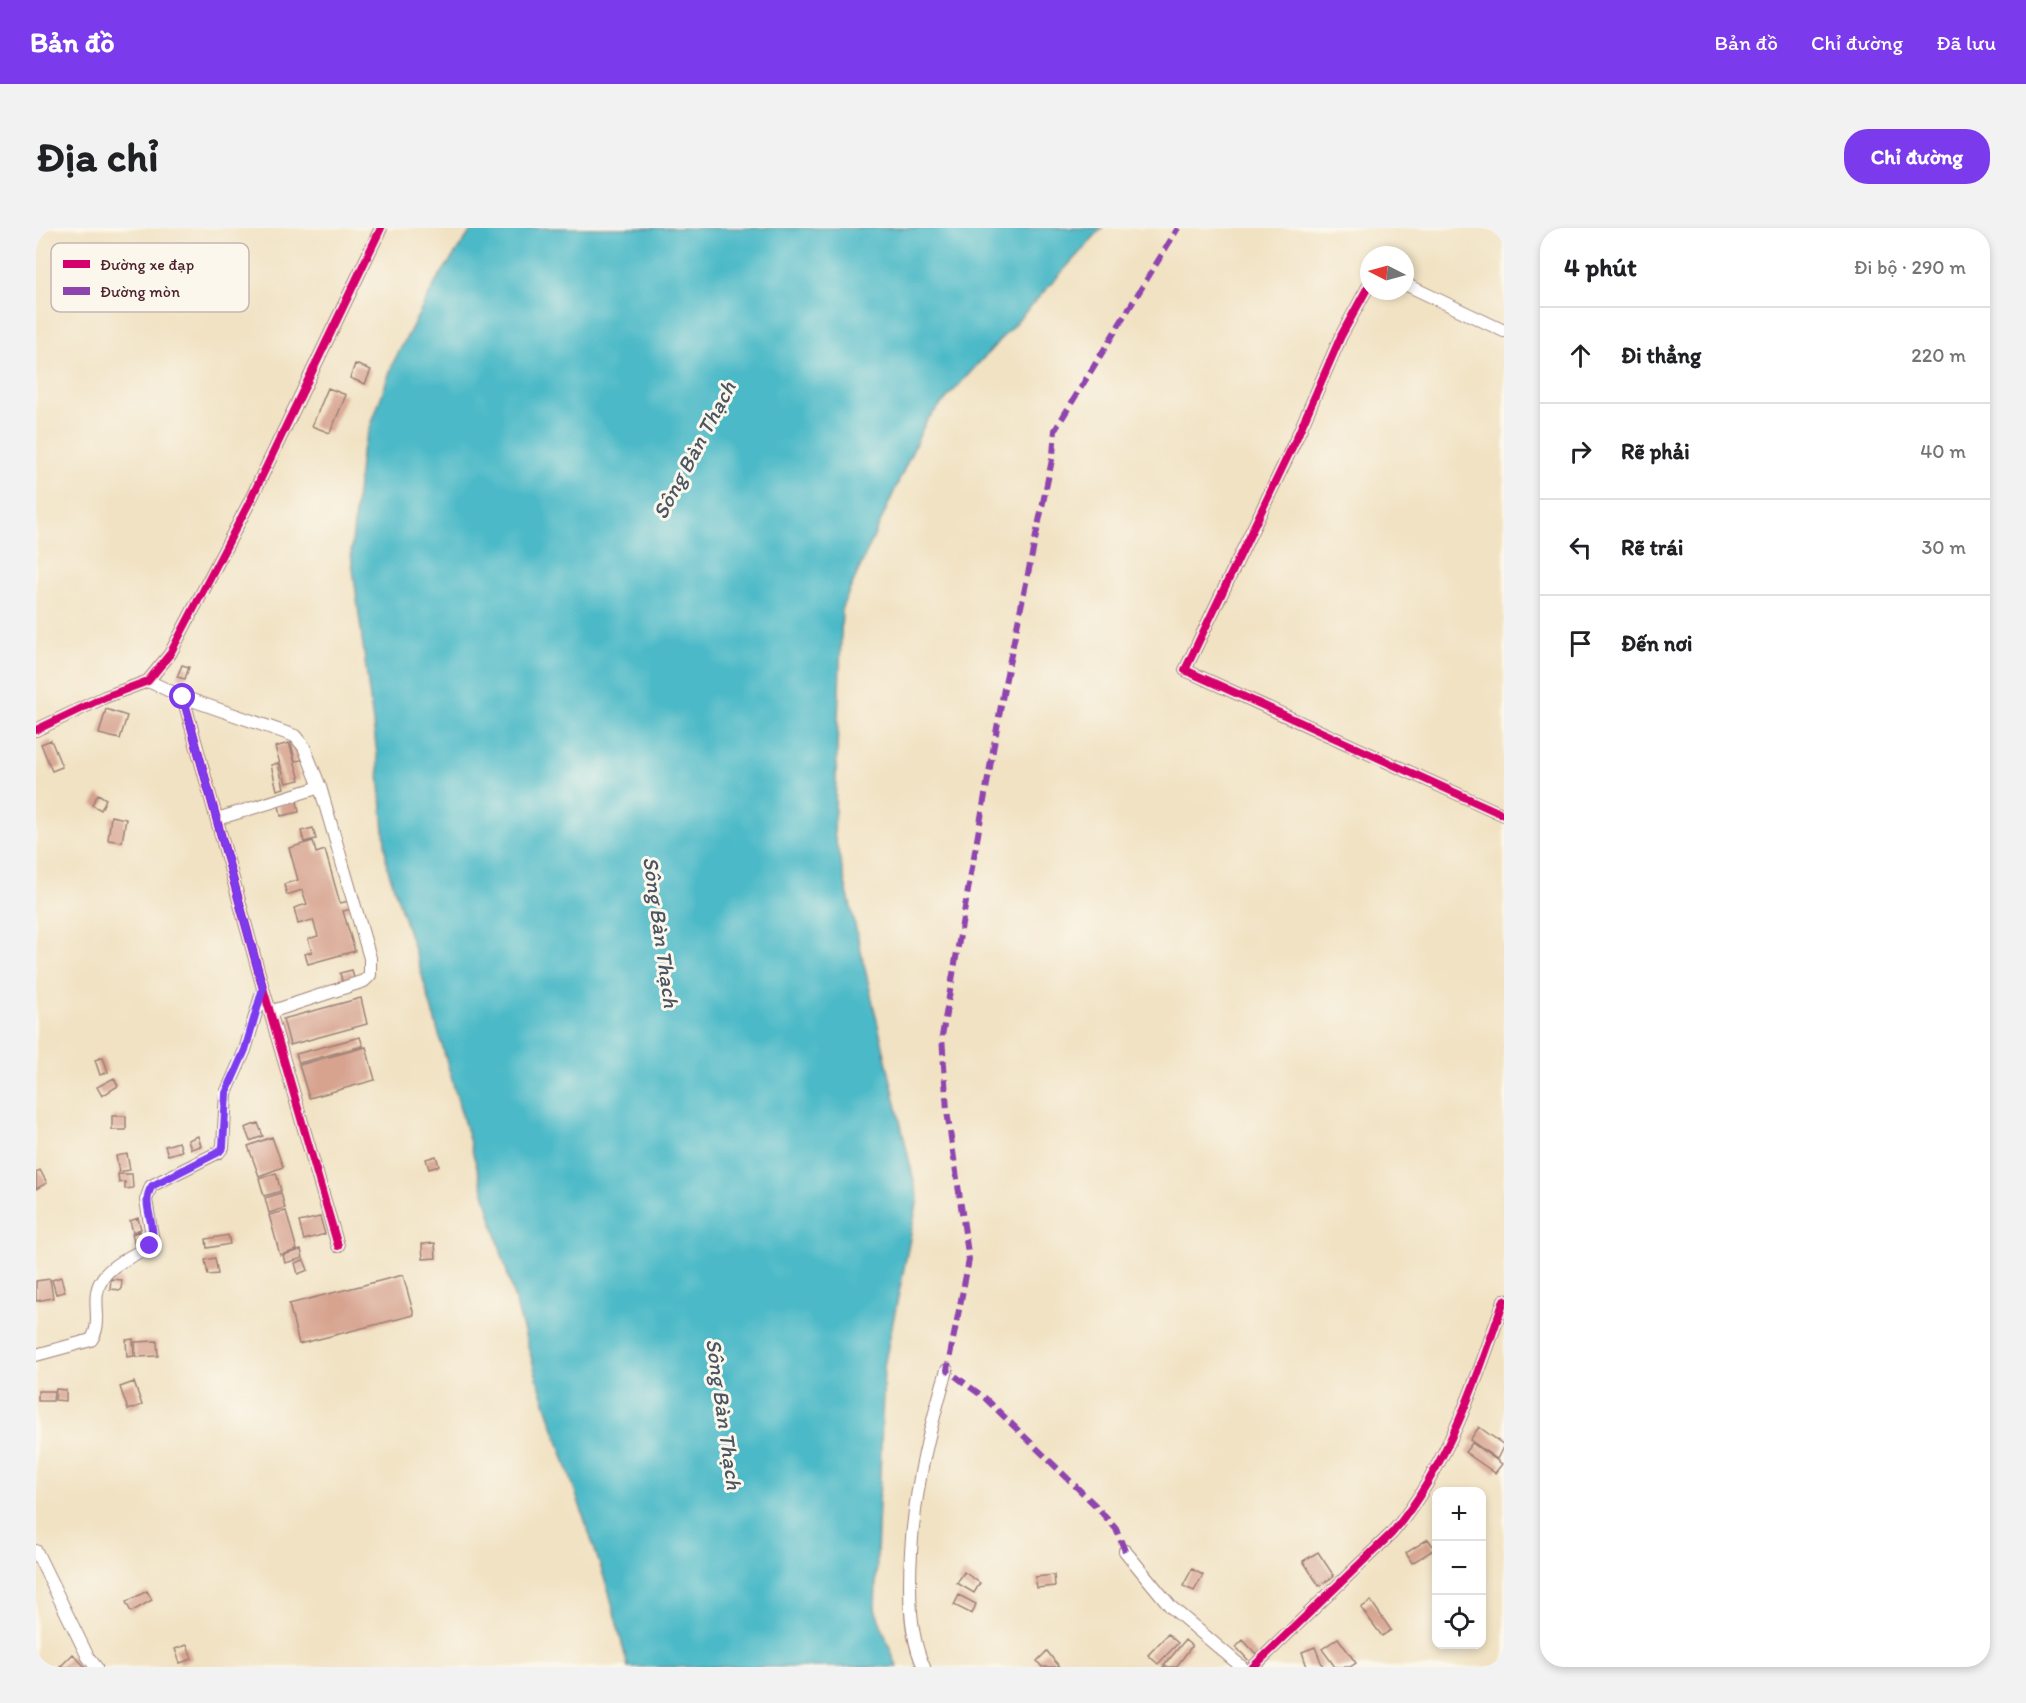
<!DOCTYPE html>
<html lang="vi">
<meta charset="utf-8">
<style>
:root{--surface:#fff;--page:#f2f2f2;--text:#202124;--muted:#757577;--line:#e0e0e0;--accent:#7c3aed}
body{margin:0;font-family:Itim,sans-serif;background:var(--page);color:var(--text)}
.controls{position:absolute;right:18px;bottom:18px;display:grid;overflow:hidden;border-radius:12px;box-shadow:0 3px 9px #0003}
.controls button{width:54px;height:54px;display:grid;place-items:center;padding:0;border:0;border-bottom:2px solid var(--line);background:var(--surface);color:var(--text);font:30px sans-serif}
.compass{position:absolute;left:1324px;top:18px;width:54px;height:54px;border-radius:50%;background:var(--surface);box-shadow:0 3px 9px #0003;rotate:276deg}
.stop{position:absolute;width:18px;height:18px;margin:-14px;border:4px solid #7c3aed;border-radius:50%;background:#fff}
.stop.end{background:#7c3aed;border-color:#fff;box-shadow:0 2px 6px #0008}
.list{margin:0;padding:0;list-style:none}
h2{display:flex;justify-content:space-between;align-items:center;height:78px;margin:0;padding:0 24px;font-size:26px}
h2 small{font-size:20px;font-weight:400;color:var(--muted)}
.list li{display:grid;grid-template-columns:39px 1fr auto;gap:18px;align-items:center;box-sizing:border-box;height:96px;padding:0 24px;border-top:2px solid var(--line)}
.list b{display:block;font-size:22px;white-space:nowrap}
.list em{font-size:20px;font-style:normal;color:var(--muted)}
.icon{flex:none;width:33px;height:33px;fill:none;stroke:currentColor;stroke-width:2;stroke-linecap:round;stroke-linejoin:round}
.map{position:relative;flex:none;width:1468px;height:1439px;overflow:hidden;border-radius:24px}
header{display:flex;align-items:center;gap:36px;box-sizing:border-box;height:84px;padding:0 30px;background:var(--accent);color:#fff}
header strong{font-size:28px}
nav{display:flex;gap:33px;margin-inline-start:auto;font-size:21px}
.intro{display:flex;align-items:center;justify-content:space-between;box-sizing:border-box;height:144px;padding:0 36px}
h1{margin:0;font-size:42px}
.button{padding:15px 27px;border-radius:24px;background:var(--accent);color:#fff;font-size:21px;font-weight:700}
main{display:flex;gap:36px;padding:0 36px}
aside{flex:1;background:var(--surface);border-radius:24px;box-shadow:0 3px 9px #0003}
.map>svg:first-child{display:block}
.water{fill:#4cb9c7;stroke:#4b6c79;stroke-width:1.5}
.building{fill:#d7a38f}
.lines{fill:none;stroke-linecap:round;stroke-linejoin:round}
.minor-casing{stroke:#9e8077;stroke-width:14}
.minor{stroke:#fff;stroke-width:12}
.quiet{stroke:#8e44ad;stroke-width:6;stroke-dasharray:12 6;stroke-linecap:butt}
.cycleway-casing{stroke:#fbf7ec;stroke-width:11}
.cycleway{stroke:#d6006c;stroke-width:8}
.route{stroke:#7c3aed;stroke-width:8}
.labels{text-anchor:middle;dominant-baseline:central;stroke-width:6;stroke-linejoin:round;paint-order:stroke}
.water-label{font-size:22px;font-style:italic;fill:#4b5562;stroke:#fbf7ec}
.key{fill:#fbf7ec;stroke:#c6b6b2;stroke-width:1.5}
.key-label{font-size:16px;fill:#4a1f2b}
</style>
<header>
<strong>Bản đồ</strong>
<nav><a>Bản đồ</a><a>Chỉ đường</a><a>Đã lưu</a></nav>
</header>
<div class="intro"><h1>Địa chỉ</h1><a class="button">Chỉ đường</a></div>
<main>
<div class="map">
<svg width="1468" height="1439" viewBox="0 0 1468 1439">
<rect width="100%" height="100%" fill="#fbf7ec"/>
<filter id="ink" filterUnits="userSpaceOnUse"><feTurbulence type="fractalNoise" baseFrequency=".0167" numOctaves="2"/><feDisplacementMap in="SourceGraphic" scale="12" xChannelSelector="R" yChannelSelector="G"/><feConvolveMatrix kernelMatrix="1 2 1 2 8 2 1 2 1" color-interpolation-filters="sRGB"/></filter>
<filter id="wash" filterUnits="userSpaceOnUse"><feTurbulence type="fractalNoise" baseFrequency=".008" numOctaves="4" result="noise"/><feDisplacementMap in="SourceGraphic" scale="24" xChannelSelector="R" yChannelSelector="G"/><feGaussianBlur stdDeviation="1.35" result="paint"/><feColorMatrix in="noise" values="0 0 0 0 0 0 0 0 0 0 0 0 0 0 0 0 0 1.4 0 .05"/><feComposite in="paint" operator="in"/></filter>
<g filter="url(#wash)">
<rect width="100%" height="100%" fill="#f1e2c3"/>
<path class="water" d="M437,0h629l-176,193 -84,186 -8,227 84,365 -34,167 -9,243 22,58h-269l-19,-75 -71,-211 -120,-420 -31,-95 -9,-105 -27,-208 10,-99 32,-91 44,-83z"/>
<g id="blocks">
<path class="building" d="M319,136l16,6 -6,14 -15,-6z
M292,160l18,7 -16,38 -18,-7z
M146,437l7,2 -4,12 -8,-2z
M70,481l21,7 -7,23 -21,-5z
M15,512l11,27 -10,4 -11,-27z
M262,513l4,19 -7,1 -4,-18z
M253,515l11,37 -14,3 -11,-36z
M242,535l6,25 -7,2 -6,-25z
M62,566l8,5 -5,11 -9,-5z
M261,573l2,11 -18,4 -2,-11z
M75,588l15,3 -4,23 -14,-2z
M277,600l3,11 -12,3 -3,-11z
M277,613l3,12 9,-3 15,53 9,-2 3,8 -9,2 12,40 -47,13 -3,-10 7,-2 -4,-13 10,-3 -5,-16 -15,4 -4,-16 13,-4 -5,-14 -15,5 -3,-11 14,-4 -9,-32z
M316,742l3,12 -12,3 -3,-12z
M325,770l6,26 -77,21 -7,-26z
M324,809l3,9 -64,17 -3,-9z
M330,819l9,33 -66,18 -10,-33z
M67,829l5,15 -8,3 -5,-15z
M78,850l4,8 -16,10 -5,-9z
M76,888h14v14h-14z
M222,895l5,13 -13,5 -5,-13z
M162,908l3,10 -10,3 -3,-9z
M236,909l11,30 -24,9 -11,-30z
M143,914l3,9 -14,4 -3,-9z
M91,926l3,16 -11,2 -3,-16z
M400,928l3,10 -10,3 -3,-10z
M4,942l7,13 -11,6v-16z
M240,945l5,18 -17,5 -5,-18z
M82,946h14l1,14 -8,1v-7l-6,1z
M245,965l4,15 -16,5 -4,-15z
M250,983l11,39 -17,5 -11,-40z
M284,989l5,17 -21,6 -5,-18z
M102,990l3,11 -8,3 -3,-11z
M104,1003l5,15 -9,3 -4,-15z
M192,1007l2,9 -23,4 -1,-9z
M399,1015l1,15 -13,1 -1,-15z
M265,1022l2,8 -18,5 -2,-8z
M179,1030l3,16 -10,1 -3,-15z
M268,1032l4,10 -10,4 -3,-11z
M367,1047l11,40 -115,29 -10,-40z
M25,1049l4,15 -9,2 -4,-14z
M14,1051l3,19 -17,3v-20z
M75,1051l11,1 -1,10 -11,-1z
M97,1111l1,17 -7,1 -1,-17z
M121,1113l1,15 -22,1 -1,-15z
M98,1154l8,23 -14,5 -8,-23z
M20,1161l10,1v11l-11,-1z
M2,1163h16l-1,10h-15z
M1443,1199l25,18 -7,14 -27,-19z
M1436,1215l30,21 -7,9 -30,-21z
M1392,1311l7,10 -23,14 -6,-10z
M1282,1324l16,24 -15,10 -16,-25z
M1156,1341l11,6 -9,16 -11,-5z
M928,1344l16,11 -6,10 -17,-10z
M1018,1347l1,11 -18,2 -2,-11z
M111,1363l5,9 -21,12 -5,-10z
M923,1367l17,9 -4,10 -18,-9z
M1335,1373l20,29 -9,6 -21,-28z
M1132,1406l10,9 -20,21 -10,-9z
M1302,1410l18,25 -6,4h-15l-13,-18z
M1149,1412l7,6 -16,21h-13z
M1207,1412l15,16 -7,7 -15,-16z
M151,1417l5,14 -12,4 -5,-14z
M1279,1419l8,20h-16l-5,-15z
M1011,1423l6,8 7,8h-18l-5,-6z
M37,1426l12,13h-25z"/>
</g>
</g>
<g filter="url(#ink)">
<use href="#blocks" fill-opacity="0" stroke="#9e8077" stroke-width="1.5"/>
<g class="lines">
<defs>
<path id="minor" d="M1369,56l99,47
M1333,57l-28,51 -44,101 -112,233 319,145
M112,453l35,16 112,39 9,11 16,40 50,171v17l-6,6 -94,31
M147,469l80,291 75,258
M0,502l69,-33 43,-16 22,-27 79,-151 132,-275
M181,591l103,-32
M0,1127l55,-15c13,-17 -1,-41 10,-59 9,-17 34,-26 49,-35l3,-5 -7,-41 5,-14 68,-34 4,-5 3,-54 19,-43 18,-61
M0,1323l52,106 8,10
M1089,1323l46,56 71,60
M888,1439c-12,-25 -14,-54 -14,-81 0,-78 15,-142 37,-216
M1217,1439l139,-134c54,-63 86,-156 112,-233"/>
</defs>
<use href="#minor" class="minor-casing"/>
<use href="#minor" class="minor"/>
<path class="quiet" d="M1089,1323l-9,-22 -21,-24 -110,-107 -38,-28 22,-110 -22,-149 -5,-75 63,-353 48,-228 2,-25 123,-202"/>
<defs>
<path id="cycleway" d="M1333,57l-28,51 -44,101 -112,233 319,145
M147,469l80,291 75,258
M0,502l69,-33 43,-16 22,-27 79,-151 132,-275
M1217,1439l139,-134c54,-63 86,-156 112,-233"/>
</defs>
<use href="#cycleway" class="cycleway-casing"/>
<use href="#cycleway" class="cycleway"/>
</g>
</g>
<g class="lines" filter="url(#ink)">
<path class="route" d="M114,1018c9,-20 -11,-41 2,-60l67,-34 4,-5 3,-54 19,-43 18,-62 -80,-291"/>
</g>
<g class="labels">
<g class="water-label">
<text transform="translate(658 222) rotate(-62)">Sông Bàn Thạch</text>
<text transform="translate(625 704) rotate(82)">Sông Bàn Thạch</text>
<text transform="translate(688 1186) rotate(82)">Sông Bàn Thạch</text>
</g>
</g>
<rect x="15" y="15" width="198" height="69" rx="9" class="key"/>
<rect x="27" y="32" width="27" height="8" fill="#d6006c"/>
<rect x="27" y="59" width="27" height="8" fill="#8e44ad"/>
<g class="key-label">
<text x="64" y="42">Đường xe đạp</text>
<text x="64" y="69">Đường mòn</text>
</g>
</svg>
<div class="controls">
<button>+</button>
<button>−</button>
<button><svg class="icon" aria-label="locate" viewBox="0 0 24 24"><circle cx="12" cy="12" r="6"/><path d="M12 2v4M12 18v4M2 12h4M18 12h4"/></svg></button>
</div>
<svg class="compass" viewBox="-18 -18 36 36"><path d="M0-13l5 13h-10z" fill="#e53935"/><path d="M0 13l5-13h-10z" fill="#757577"/></svg>
<div class="stop" style="left:147px;top:469px"></div>
<div class="stop end" style="left:114px;top:1018px"></div>
</div>
<aside>
<h2>4 phút<small>Đi bộ · 290 m</small></h2>
<ul class="list">
<li><svg class="icon" aria-label="ahead" viewBox="0 0 24 24"><path d="M12 20V5M6 11l6-6 6 6"/></svg><div><b>Đi thẳng</b></div><em>220 m</em></li>
<li><svg class="icon" aria-label="right" viewBox="0 0 24 24"><path d="M7 20v-9h11M14 6l5 5-5 5"/></svg><div><b>Rẽ phải</b></div><em>40 m</em></li>
<li><svg class="icon" aria-label="left" viewBox="0 0 24 24"><path d="M17 20v-9H6M10 6l-5 5 5 5"/></svg><div><b>Rẽ trái</b></div><em>30 m</em></li>
<li><svg class="icon" aria-label="arrive" viewBox="0 0 24 24"><path d="M6 21V4h12l-3 4 3 4H6"/></svg><div><b>Đến nơi</b></div></li>
</ul>
</aside>
</main>
